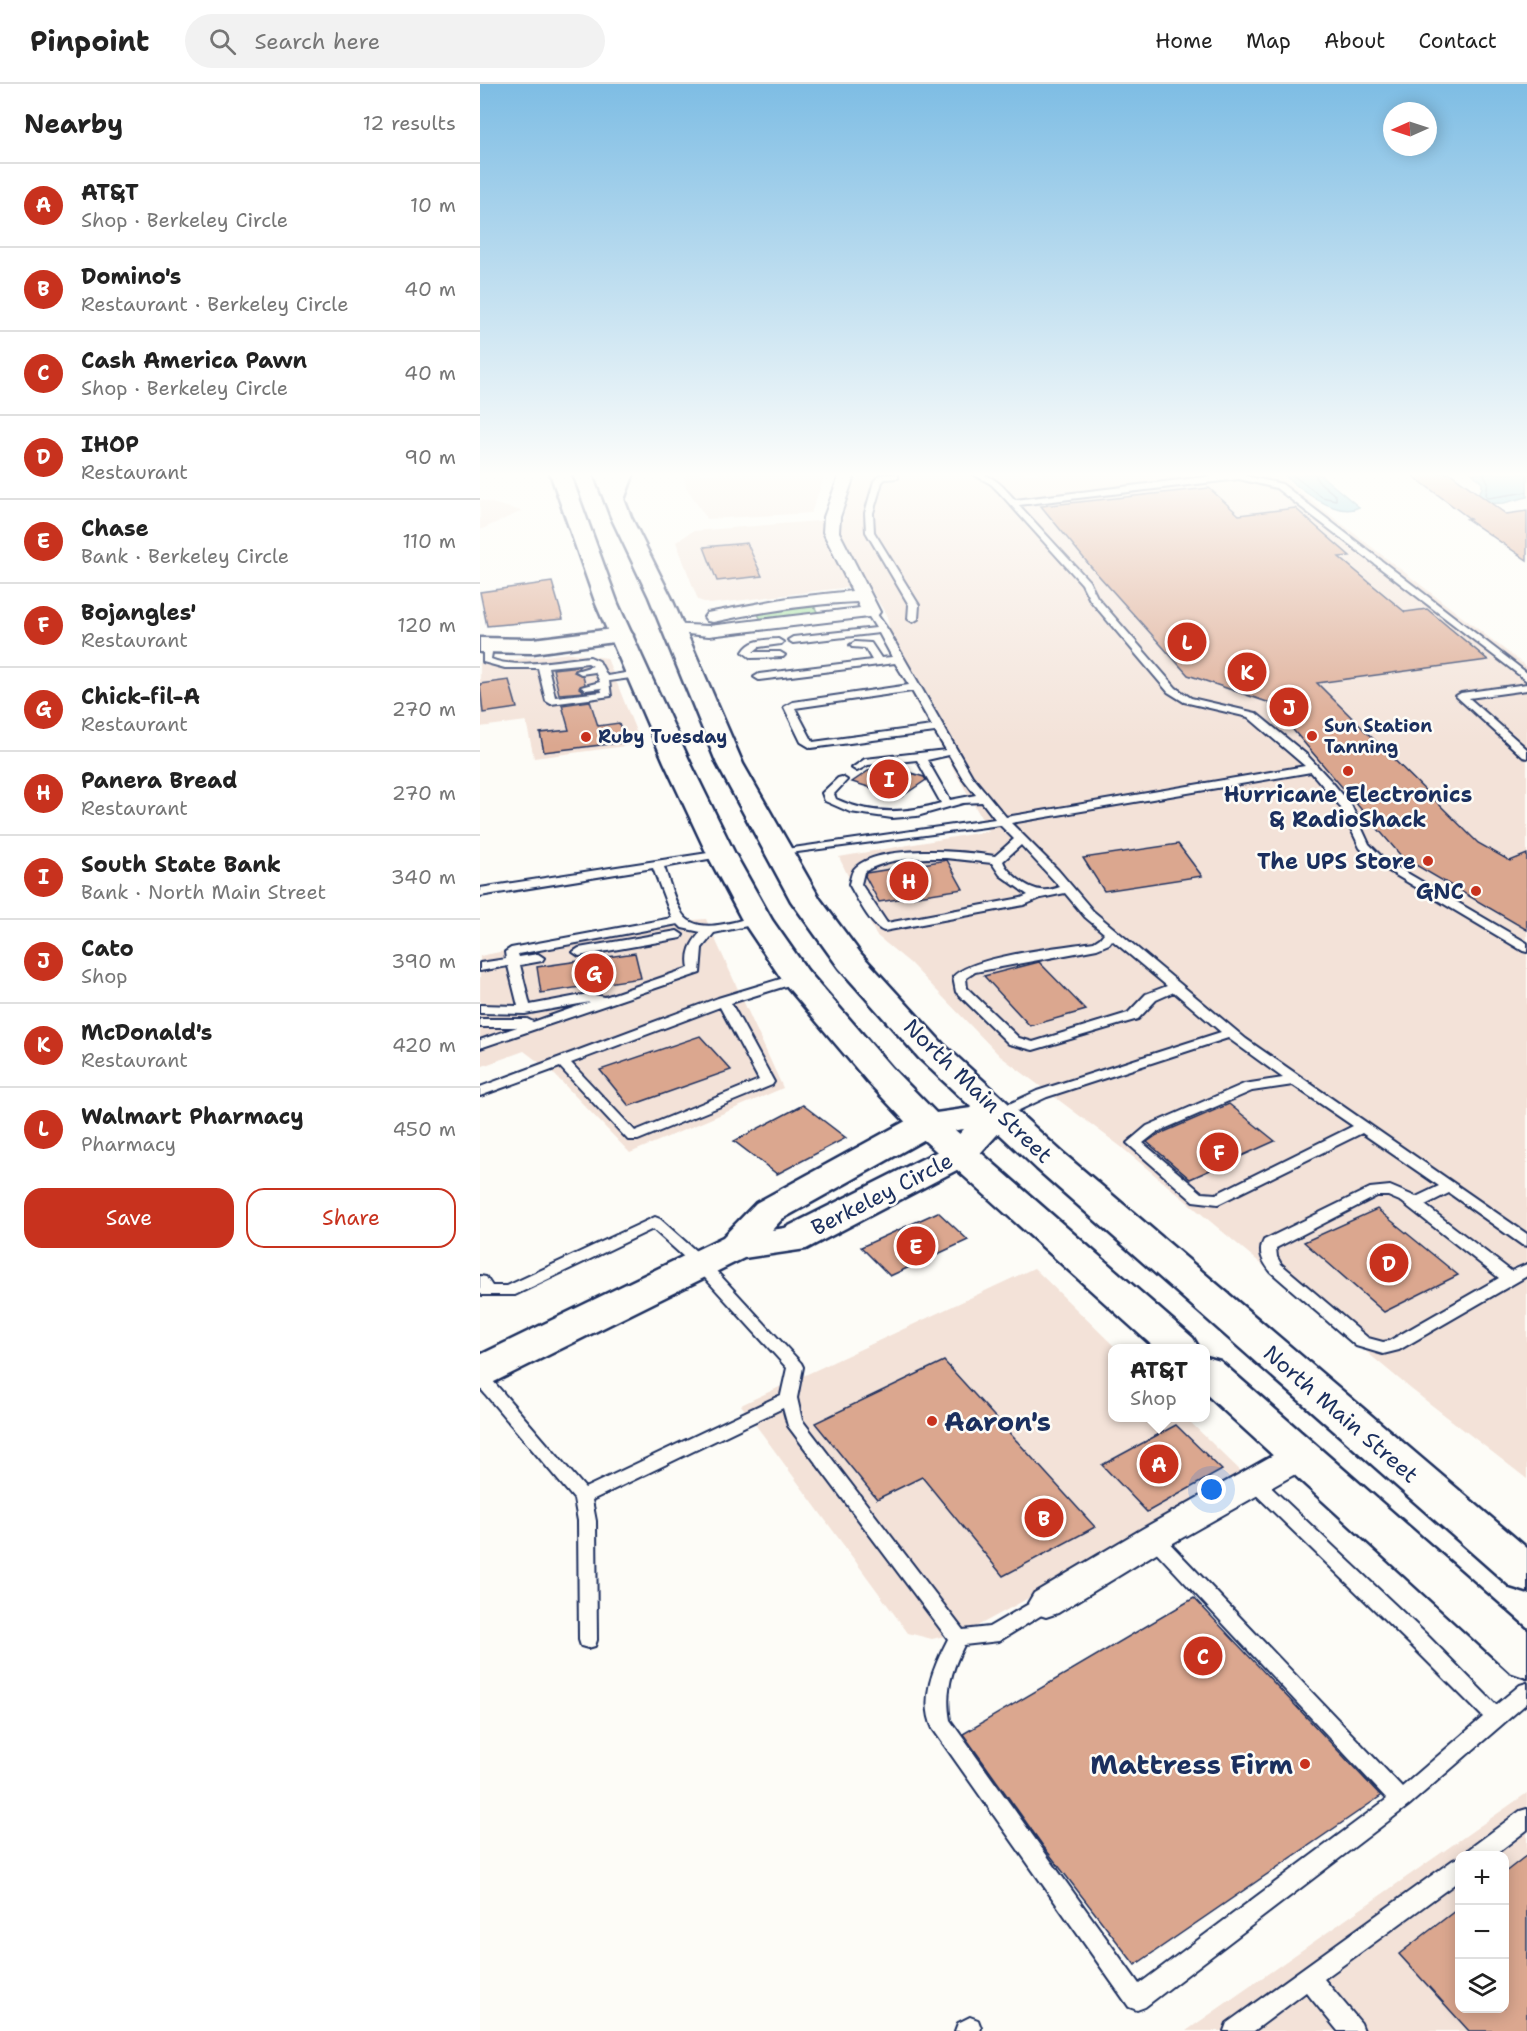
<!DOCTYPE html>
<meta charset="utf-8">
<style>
:root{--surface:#fff;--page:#f2f2f2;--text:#222;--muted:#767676;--line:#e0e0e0;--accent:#c8321e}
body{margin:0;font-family:"Shantell Sans",sans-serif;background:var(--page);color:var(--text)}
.controls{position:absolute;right:18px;bottom:18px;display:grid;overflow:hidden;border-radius:12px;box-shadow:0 3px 15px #0003}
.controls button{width:54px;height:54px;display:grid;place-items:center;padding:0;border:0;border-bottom:2px solid var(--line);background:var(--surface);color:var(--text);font:30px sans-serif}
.compass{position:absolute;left:903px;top:18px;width:54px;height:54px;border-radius:50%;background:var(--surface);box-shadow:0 3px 15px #0003;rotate:267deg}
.you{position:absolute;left:732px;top:1406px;width:21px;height:21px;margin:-15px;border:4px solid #fff;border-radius:50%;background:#1a73e8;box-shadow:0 0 0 9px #1a73e833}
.badge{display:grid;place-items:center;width:39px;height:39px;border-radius:50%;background:var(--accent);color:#fff;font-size:20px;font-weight:700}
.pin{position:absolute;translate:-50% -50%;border:3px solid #fff;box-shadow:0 2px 6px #0006}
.popup{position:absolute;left:628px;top:1260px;width:102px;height:78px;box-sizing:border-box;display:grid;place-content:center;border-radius:12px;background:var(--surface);filter:drop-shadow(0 2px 4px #0005);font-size:20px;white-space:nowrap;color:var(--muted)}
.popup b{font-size:22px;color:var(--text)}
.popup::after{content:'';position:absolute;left:50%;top:100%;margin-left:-12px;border:12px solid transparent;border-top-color:var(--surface)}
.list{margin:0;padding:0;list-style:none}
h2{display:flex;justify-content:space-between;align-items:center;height:78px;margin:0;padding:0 24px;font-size:26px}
h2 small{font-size:20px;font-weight:400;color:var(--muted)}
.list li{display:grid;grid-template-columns:39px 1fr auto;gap:18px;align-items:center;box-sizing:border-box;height:84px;padding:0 24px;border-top:2px solid var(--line)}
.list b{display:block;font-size:22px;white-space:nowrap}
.list p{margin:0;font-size:20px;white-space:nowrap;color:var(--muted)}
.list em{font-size:20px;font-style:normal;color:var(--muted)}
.actions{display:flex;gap:12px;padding:18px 24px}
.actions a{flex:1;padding:14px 0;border:2px solid var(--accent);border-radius:18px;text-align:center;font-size:21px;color:var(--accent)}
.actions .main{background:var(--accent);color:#fff}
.icon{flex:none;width:33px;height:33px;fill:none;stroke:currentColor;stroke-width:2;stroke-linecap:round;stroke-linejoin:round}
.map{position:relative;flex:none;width:1047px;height:1947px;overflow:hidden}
header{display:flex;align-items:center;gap:36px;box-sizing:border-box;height:84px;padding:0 30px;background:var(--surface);border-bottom:2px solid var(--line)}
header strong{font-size:28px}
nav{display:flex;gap:33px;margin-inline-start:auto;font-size:21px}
.search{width:420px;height:54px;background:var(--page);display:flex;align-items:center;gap:15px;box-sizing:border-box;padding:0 21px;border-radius:33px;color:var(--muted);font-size:22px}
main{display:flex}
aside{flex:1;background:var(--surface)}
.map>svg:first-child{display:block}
.built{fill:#f3e2d8;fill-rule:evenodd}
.green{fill:#a7e1a6;stroke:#618882;stroke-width:1.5}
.water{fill:#7fcbdf;stroke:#578dab;stroke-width:1.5}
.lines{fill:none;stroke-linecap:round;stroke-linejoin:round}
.shore{stroke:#436d92;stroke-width:1.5}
.building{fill:#dba78f;stroke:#1b2f5e;stroke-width:1.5}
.lane-casing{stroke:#1b2f5e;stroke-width:4}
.street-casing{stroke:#1b2f5e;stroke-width:4}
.secondary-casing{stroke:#1b2f5e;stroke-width:5}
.primary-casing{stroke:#1b2f5e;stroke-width:5}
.highway-casing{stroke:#1b2f5e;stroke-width:5}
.lane{fill:#fdfcf7;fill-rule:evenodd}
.street{fill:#fdfcf7;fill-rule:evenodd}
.secondary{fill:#fdfcf7;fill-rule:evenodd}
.primary{fill:#fdfcf7;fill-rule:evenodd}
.highway{fill:#fdfcf7;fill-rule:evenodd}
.poi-dot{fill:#c8321e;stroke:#fdfcf7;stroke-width:2}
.labels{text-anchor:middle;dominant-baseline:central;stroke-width:5;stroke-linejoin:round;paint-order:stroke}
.far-poi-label{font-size:18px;font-weight:bold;fill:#1b2f5e;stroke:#fdfcf7;text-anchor:start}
.poi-label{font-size:22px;font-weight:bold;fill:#1b2f5e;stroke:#fdfcf7;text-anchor:end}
.street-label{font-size:22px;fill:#1b2f5e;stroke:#fdfcf7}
.near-poi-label{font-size:27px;font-weight:bold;fill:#1b2f5e;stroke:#fdfcf7;text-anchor:start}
</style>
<header>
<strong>Pinpoint</strong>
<div class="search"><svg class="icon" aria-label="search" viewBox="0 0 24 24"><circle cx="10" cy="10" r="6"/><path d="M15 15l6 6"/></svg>Search here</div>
<nav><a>Home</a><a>Map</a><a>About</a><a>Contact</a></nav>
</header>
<main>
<aside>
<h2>Nearby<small>12 results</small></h2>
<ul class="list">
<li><span class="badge">A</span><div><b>AT&amp;T</b><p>Shop · Berkeley Circle</p></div><em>10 m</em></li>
<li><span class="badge">B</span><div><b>Domino's</b><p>Restaurant · Berkeley Circle</p></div><em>40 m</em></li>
<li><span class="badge">C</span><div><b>Cash America Pawn</b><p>Shop · Berkeley Circle</p></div><em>40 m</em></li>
<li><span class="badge">D</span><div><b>IHOP</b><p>Restaurant</p></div><em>90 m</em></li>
<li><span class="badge">E</span><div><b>Chase</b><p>Bank · Berkeley Circle</p></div><em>110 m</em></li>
<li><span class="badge">F</span><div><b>Bojangles'</b><p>Restaurant</p></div><em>120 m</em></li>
<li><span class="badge">G</span><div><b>Chick-fil-A</b><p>Restaurant</p></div><em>270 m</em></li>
<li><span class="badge">H</span><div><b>Panera Bread</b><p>Restaurant</p></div><em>270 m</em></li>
<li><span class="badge">I</span><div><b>South State Bank</b><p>Bank · North Main Street</p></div><em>340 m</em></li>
<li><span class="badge">J</span><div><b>Cato</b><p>Shop</p></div><em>390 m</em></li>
<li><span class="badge">K</span><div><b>McDonald's</b><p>Restaurant</p></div><em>420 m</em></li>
<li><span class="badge">L</span><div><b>Walmart Pharmacy</b><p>Pharmacy</p></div><em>450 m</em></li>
</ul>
<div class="actions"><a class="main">Save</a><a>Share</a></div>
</aside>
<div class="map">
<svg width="1047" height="1947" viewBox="0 0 1047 1947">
<rect width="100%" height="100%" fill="#fdfcf7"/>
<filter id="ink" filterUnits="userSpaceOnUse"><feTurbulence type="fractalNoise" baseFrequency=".0167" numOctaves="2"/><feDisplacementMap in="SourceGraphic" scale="12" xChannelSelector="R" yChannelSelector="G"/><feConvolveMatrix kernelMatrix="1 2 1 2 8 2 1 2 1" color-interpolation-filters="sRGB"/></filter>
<g filter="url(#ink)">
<path class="built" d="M204,389h142l-15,40 -104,6 -21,-32z
M381,389h415l251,194v812l-116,-90 -291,-243 -120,-90 -90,-93 -34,-28 -37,-78 150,-26 -93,-163 -9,-52 -19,-31 -158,19 -12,-4 -22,-58 17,-11 150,-12 4,-24z
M0,416l42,11 -42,19z
M90,569l37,5 34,86 -107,14 -8,-37 -46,6v-64z
M226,835l77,169 -153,65 -77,-80 -29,-22 -44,16v-111l160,-32z
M554,1184l82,80h-4v70h74l62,60 -278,152 -38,9 -24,-6 -167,-228z
M1047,1709v238h-341zM980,1772h44v152h-44z"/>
<path class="green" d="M332,519l6,10 -57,7 -5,-10z"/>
<path class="water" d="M802,389h36l41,34c-22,12 -61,-19 -77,-34z
M992,389h55v24l-23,6 -22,1 -10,-8c7,-3 11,-5 10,-13z"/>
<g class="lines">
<path class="shore" d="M810,389l32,24 14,3v-4l-19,-16 -2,-7
M1003,389l5,9 -2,13 2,3 39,-6"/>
</g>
<path class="building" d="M929,389h41l56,41 21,-3v49l-60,-41h3z
M729,404l30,27 56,-7 55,48 -11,1 66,55 22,-3 61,51 -171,23 161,160 32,18 17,-7v76l-125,-73 -132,-154 -82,-28 -97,-108 -50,-61z
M267,459l15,33 -45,5 -13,-34z
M72,498l11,37 -76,7 -7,-34z
M100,582l-6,6 9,4 2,8 -6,4 5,4 -25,2 -6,-25z
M29,596l8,28 -34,5 -3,-29z
M110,617l8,25 21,-3 6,19 -81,10 -4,-19 29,-3 -7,-25z
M405,681l39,12 2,3 -25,17 -49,-15 22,-15z
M698,760l24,32 -98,15 -21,-33z
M467,776l16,29 -84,13 -14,-26 1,-3z
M155,869l6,25 -100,15 -4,-26z
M559,878l47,48 -56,16 -46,-50z
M220,952l31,34 -102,36 -29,-36z
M749,1020l46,37 -85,38 -43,-37 10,-7z
M323,1021l43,33 -69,36 -43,-33z
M897,1125l81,66 -74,37 -80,-70z
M458,1128l30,28 -78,36 -29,-29z
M464,1277l151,166 -92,49 -81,-99 -45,22 -62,-76z
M696,1341l46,45 -75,42 -45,-47z
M714,1514l187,198 -246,169 -92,-119 -80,-112z
M1047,1771v176h-58l-70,-77 61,-47v101h44v-135z"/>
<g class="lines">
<defs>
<path id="lane" d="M491,389c21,0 31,12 44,27l223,-27h9l-2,3 37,8 245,189v8l-251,-193 -37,-9 -220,26 70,76 8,16 79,91 15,10 65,15 51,42 25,27 19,23 18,39 16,16 142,83v9l-4,-1 -146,-87 -17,-16 -20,-42 -29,-34 -300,51 47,47 35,41 153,128 281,195v12l-5,-1 -73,-52 -24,12 86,66 16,-7v12l-128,74 -16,4 -27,-8 -85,-74c-8,-10 -14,-20 -7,-32l106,-52 20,-2 26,11 23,-11 -77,-53 -144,71 -25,-3 -66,-58 20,-17 97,-42 39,-6 -55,-40 -181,59 -43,20h-10l-2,-3 2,-3 43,-20 184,-59 -47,-40 -18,8 -18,19 -105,31 -24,-6 -53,-52 -3,-15c18,-21 110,-30 141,-35l6,-4 4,-5 -19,-16 -20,-24 -24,5 -17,7 -140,26c-13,-4 -28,-35 -35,-47 2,-6 2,-13 7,-17 26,-23 106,-16 139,-11l19,-17 -14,-14 -225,30 -2,-2 6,-3 216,-31 -13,-17 -19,1 -46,13 -25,2 -42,-6 -25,-11 -3,-8 16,-15 4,-1 5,3 -13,14 2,5c34,16 69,15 105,4l-24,-43 -49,5 -11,6 -5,-3 13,-9 81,-9 -11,-18 -124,16 -10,-6 -17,-35 9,-5 116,-17 -14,-22 -136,17 -5,-3 5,-3 113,-14 -7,-12 -13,-1 -2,-2 5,-3 16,1 10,15 11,-1 -13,-24 -86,10 -5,-3 5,-3 83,-9 -10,-16 5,-3 3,1 14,20 84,146 34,41 299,-51 -57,-49 -64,-15 -16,-10 -78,-92 -8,-16 -84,-93 -7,-7zM432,607l20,35 -119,16 -18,-34zM469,671l13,22 14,18 -26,5 -23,-40zM541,761l39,42c-6,2 -12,4 -19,3 -13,-1 -34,-17 -38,-29zM466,774l46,5 8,12 28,20 -7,3 -134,25 -26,-39 3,-12c25,-15 54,-14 82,-14zM632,856l55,46 -21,8 -18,19 -95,29 -14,-4 -52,-50 -1,-10 9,-6 122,-23 12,-5zM813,1001l60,41 -137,68 -14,-1 -59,-50 14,-11 95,-41zM897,1112h11l14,6 97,76 -110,63 -6,1 -15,-4 -87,-74 -4,-7 -1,-9z
M415,390h3v4l-13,1 -3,3 -9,31 1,19 45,73 -1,14 -5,3 -5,-3 1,-14 -43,-73 -1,-19 9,-32 6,-6z
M298,555l5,3 -2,2 -22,3 -6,5h27l5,3 -2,2 -32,1 -8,-6c7,-13 22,-12 35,-13z
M8,559l5,3 -2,13c25,11 72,0 99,-2l9,4 8,15 31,-5 5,3 -5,3 -29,4 2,15 -60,8 -5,-3 -8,-33h-33l-22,-6v-16zM108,579l5,3 -17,5 5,3 14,-2 5,10 -19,5 5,3 15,-2 1,4 -47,5 -7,-30z
M1047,600v6l-58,8 58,51v9l-4,-1 -67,-61 5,-3z
M241,767l6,3 -2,2 -61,11c5,14 9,30 16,43 13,28 55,11 77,6l6,4 -2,3 -47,10 -12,15 -2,25 -220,75v-8l37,-13h-37v-8h47l6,3 57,-20 -65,12 -45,-1v-8l38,1 -10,-40 -28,5v-8l26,-4 -1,-7 6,-4 161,-30 -19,-50 -173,28v-8zM198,840l4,4 19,4c-10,11 -15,21 -12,36l-84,29 -17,-3 -58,11 -10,-40 22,-4 2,-3 -6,-4 -19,3 -1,-3z
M197,847l6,4 -2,3 -102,18 -6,-4 6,-4z
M317,890l6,4 -1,3 -71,22 43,79 -2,3 -134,55h-10l-68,-73 -80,29v-9l238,-89zM240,923l39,73 -124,51 -64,-68z
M175,1133l5,2 46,41 95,103 2,4 -6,31 5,22 161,210 26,-3 50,-29 7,-3 7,3 2,5 -2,5 -54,33 -35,4c-13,26 -19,47 -14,75l189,264 248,-185 -239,-256 -3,-5 3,-5 6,-2 6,2 242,254 81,-70 -70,-70 -165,-160 -3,-5 3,-5 6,-2 6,2 167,158 69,70 24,-20 7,-2v20l-119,103 -263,201 -8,3 -8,-3 -196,-278c-14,-30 1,-63 15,-90l-160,-213 -5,-18 -191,92 4,21 1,119 -2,6 -7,2 -7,-2 -2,-6 -1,-119 -4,-22 -94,-111v-17l6,2 99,115 196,-93 6,-27 -91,-100 -43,-39 -138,66h-33l-2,-3v-16l6,1 6,9h15z
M1047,1725v21l-34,26h-27l3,-7 51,-38z
M980,1773v23l-136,99 37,44 3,8h-26l-32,-39 -52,39h-30l3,-8 226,-163z
M490,1933l8,3 3,8 -1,3h-25l3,-8z"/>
<path id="street" d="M360,389h15l-15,44 -1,15 41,80 -3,4 -168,20 -43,-4 -3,-4 3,-4 43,2 151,-18 -3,-6c-49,2 -96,10 -144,20l-6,-1 -3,-4 3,-4 81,-15 64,-7 -29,-59 1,-15z
M821,1359l12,3 4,9 -4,9 -147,83 -108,66 -12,4 -12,-4 -6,-10 6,-10 108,-64 147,-83z"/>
<path id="secondary" d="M141,544l8,2 4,5 -4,5 -96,13 -53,-1v-14l53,1z
M519,1020l12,3 5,7 -44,48 -166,87 -62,9 -250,124 -14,4v-31l243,-118 33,-34 159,-87zM484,1045l-16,17 -163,82 -13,2 10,-11 154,-86z"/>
<path id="primary" d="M70,389h20l48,131 72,158 45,92 37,66 35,50 84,97 48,49 254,222 6,10h-44l-240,-216 -48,-51 -82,-97 -43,-64 -35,-66 -43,-92 -68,-158z
M114,389h20l17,44 40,80 72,167 77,135 41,55 82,90 120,109 464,395v44l-16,-5 -474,-418 -118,-111 -80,-90 -48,-67 -74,-137 -68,-167 -38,-80z
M726,1273l14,4 307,269v48l-17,-6 -304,-278z"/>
<path id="highway" d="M134,389h20l-12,32h-14l-3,-4z"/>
</defs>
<use href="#lane" class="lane-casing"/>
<use href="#street" class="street-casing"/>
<use href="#secondary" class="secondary-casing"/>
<use href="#primary" class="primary-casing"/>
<use href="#highway" class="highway-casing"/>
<use href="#lane" class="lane"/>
<use href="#street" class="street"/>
<use href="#secondary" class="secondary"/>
<use href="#primary" class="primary"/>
<use href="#highway" class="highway"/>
</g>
</g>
<linearGradient id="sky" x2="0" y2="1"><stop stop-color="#7ebde4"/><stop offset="0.59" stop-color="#fefefb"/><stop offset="1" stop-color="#fefefb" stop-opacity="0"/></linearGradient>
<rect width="1047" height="662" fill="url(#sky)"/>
<g class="poi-dot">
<circle cx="832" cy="652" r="6"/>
<circle cx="106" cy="653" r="6"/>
<circle cx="868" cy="687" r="6"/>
<circle cx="948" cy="777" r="6"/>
<circle cx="996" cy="807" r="6"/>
<circle cx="452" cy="1337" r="6"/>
<circle cx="825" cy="1680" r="6"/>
</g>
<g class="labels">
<g class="far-poi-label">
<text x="844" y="642">Sun Station<tspan x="844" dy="21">Tanning</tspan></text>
<text x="118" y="653">Ruby Tuesday</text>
</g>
<g class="poi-label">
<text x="868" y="710" text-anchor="middle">Hurricane Electronics<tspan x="868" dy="25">&amp; RadioShack</tspan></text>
<text x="936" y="777">The UPS Store</text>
<text x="984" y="807">GNC</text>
</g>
<g class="street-label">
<text transform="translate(498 1007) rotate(44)">North Main Street</text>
<text transform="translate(402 1110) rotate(-27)">Berkeley Circle</text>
<text transform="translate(861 1330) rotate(41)">North Main Street</text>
</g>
<g class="near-poi-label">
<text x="464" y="1337">Aaron's</text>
<text x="813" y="1680" text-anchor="end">Mattress Firm</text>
</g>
</g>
</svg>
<div class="controls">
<button>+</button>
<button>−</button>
<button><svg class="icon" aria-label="layers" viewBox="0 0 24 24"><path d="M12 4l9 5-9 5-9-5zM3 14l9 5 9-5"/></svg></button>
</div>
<svg class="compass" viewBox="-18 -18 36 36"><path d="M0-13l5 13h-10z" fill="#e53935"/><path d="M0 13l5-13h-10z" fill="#767676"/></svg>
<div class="you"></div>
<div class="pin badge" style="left:679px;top:1380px">A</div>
<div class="popup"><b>AT&amp;T</b>Shop</div>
<div class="pin badge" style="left:564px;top:1434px">B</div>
<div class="pin badge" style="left:723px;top:1572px">C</div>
<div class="pin badge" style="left:909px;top:1179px">D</div>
<div class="pin badge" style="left:436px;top:1162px">E</div>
<div class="pin badge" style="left:739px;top:1068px">F</div>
<div class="pin badge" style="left:114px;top:889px">G</div>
<div class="pin badge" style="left:429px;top:797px">H</div>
<div class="pin badge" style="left:409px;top:695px">I</div>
<div class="pin badge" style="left:809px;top:623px">J</div>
<div class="pin badge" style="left:767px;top:588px">K</div>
<div class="pin badge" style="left:707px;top:558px">L</div>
</div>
</main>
